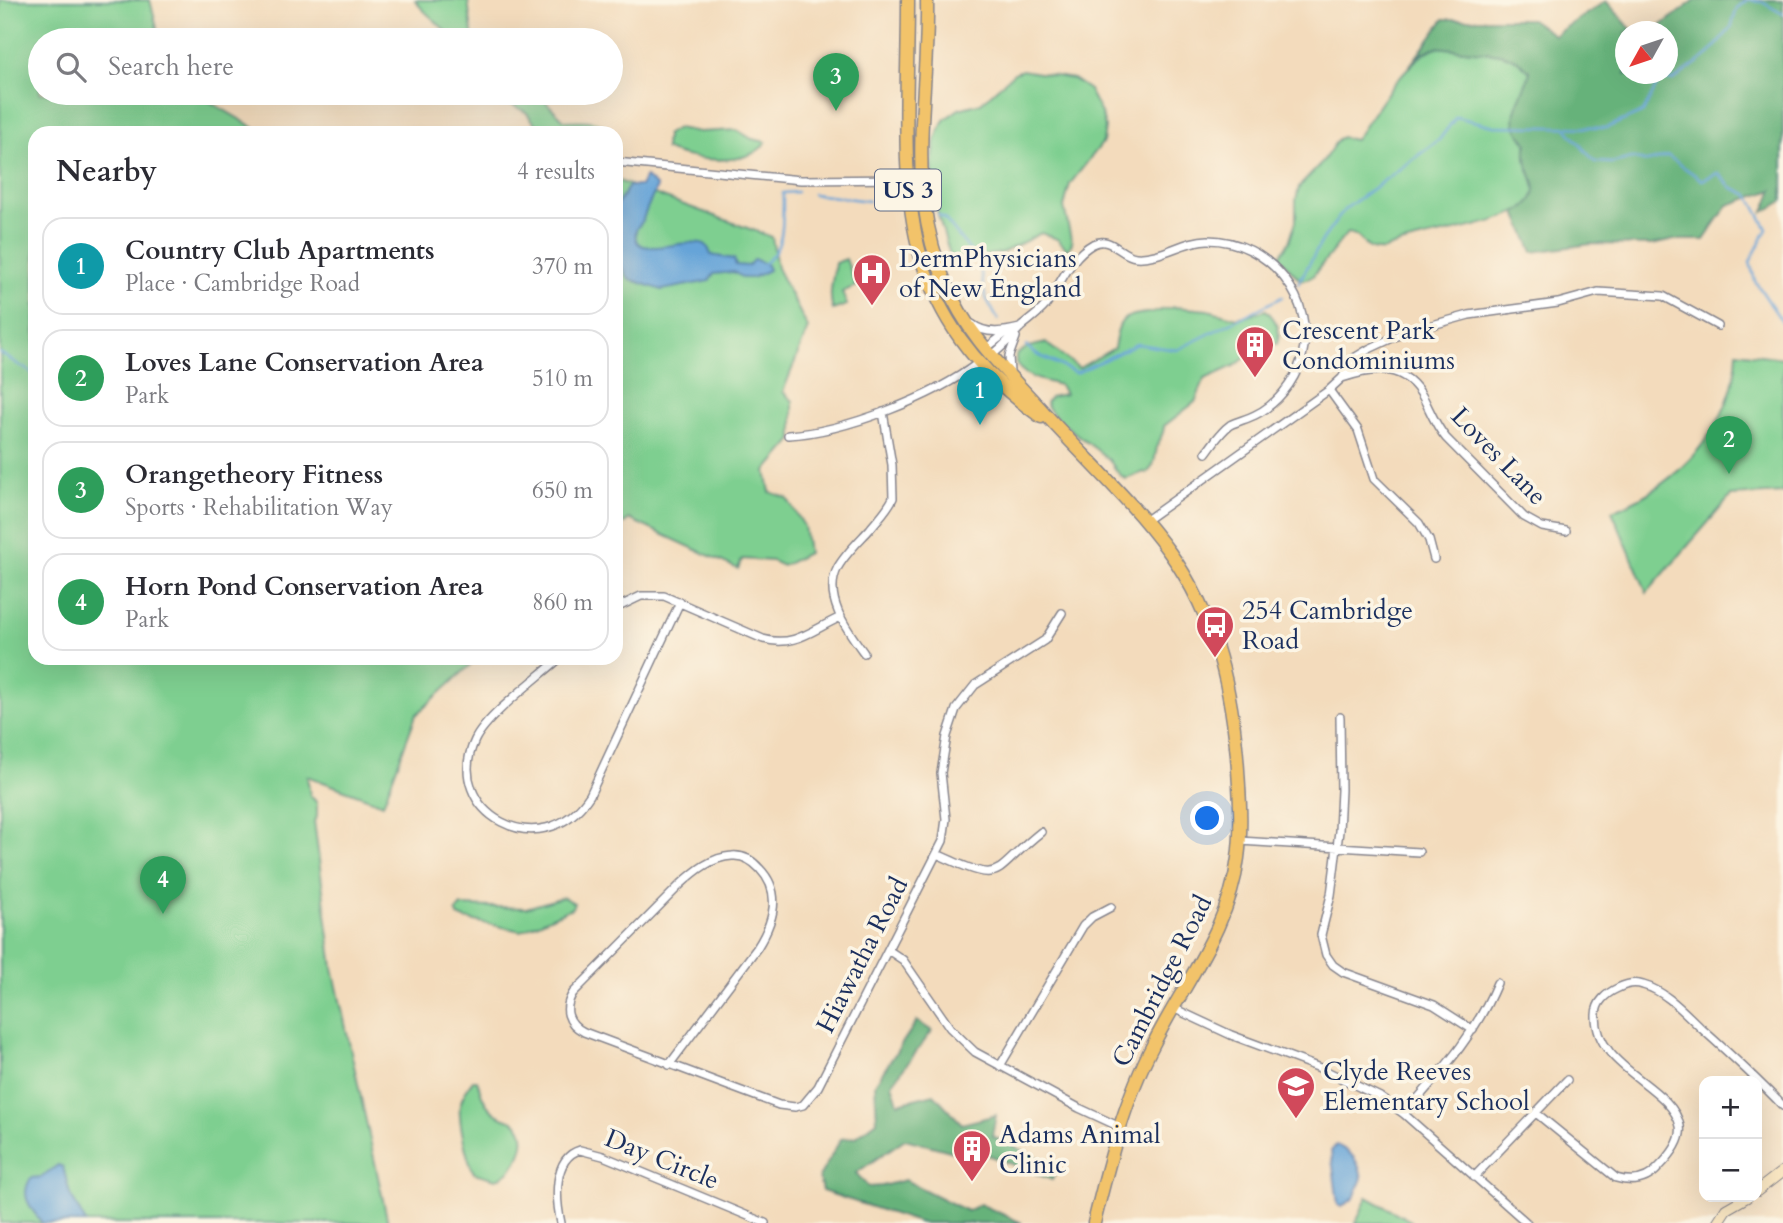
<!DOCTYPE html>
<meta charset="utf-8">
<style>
:root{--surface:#fff;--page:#f2f2f3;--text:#2b2b33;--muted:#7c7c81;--line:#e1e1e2;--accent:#7c3aed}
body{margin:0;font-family:Cardo,serif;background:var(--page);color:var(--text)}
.controls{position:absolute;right:21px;bottom:21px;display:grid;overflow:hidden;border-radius:14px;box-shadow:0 7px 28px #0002}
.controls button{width:63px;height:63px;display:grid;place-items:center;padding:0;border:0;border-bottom:2px solid var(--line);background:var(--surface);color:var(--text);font:35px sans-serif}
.compass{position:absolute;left:1615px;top:21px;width:63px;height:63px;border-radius:50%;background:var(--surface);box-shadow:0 7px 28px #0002;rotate:230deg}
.you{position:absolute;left:1208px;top:819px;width:24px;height:24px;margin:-18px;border:5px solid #fff;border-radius:50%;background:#1a73e8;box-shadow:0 0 0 10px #1a73e833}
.badge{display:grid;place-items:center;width:46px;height:46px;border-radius:50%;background:var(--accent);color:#fff;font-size:23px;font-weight:700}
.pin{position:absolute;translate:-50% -58px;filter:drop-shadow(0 2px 4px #0008)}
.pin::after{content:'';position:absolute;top:37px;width:24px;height:21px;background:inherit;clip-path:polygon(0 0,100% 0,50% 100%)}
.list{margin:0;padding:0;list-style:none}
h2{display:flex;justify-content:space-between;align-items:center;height:91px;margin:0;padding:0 28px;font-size:30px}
h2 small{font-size:23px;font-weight:400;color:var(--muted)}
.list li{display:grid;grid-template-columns:46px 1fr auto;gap:21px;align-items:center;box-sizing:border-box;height:98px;margin:0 14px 14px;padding:0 14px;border:2px solid var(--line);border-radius:21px}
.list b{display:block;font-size:26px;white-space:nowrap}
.list p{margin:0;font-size:23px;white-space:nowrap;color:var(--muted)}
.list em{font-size:23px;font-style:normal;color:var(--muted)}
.icon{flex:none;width:38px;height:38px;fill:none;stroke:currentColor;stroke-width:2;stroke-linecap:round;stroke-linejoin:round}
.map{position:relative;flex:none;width:1783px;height:1223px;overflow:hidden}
.search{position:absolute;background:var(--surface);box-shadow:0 7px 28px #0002;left:28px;top:28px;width:595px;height:77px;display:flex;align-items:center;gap:18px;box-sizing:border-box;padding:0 24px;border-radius:38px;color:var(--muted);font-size:26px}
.panel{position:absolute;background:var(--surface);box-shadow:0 7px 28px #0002;left:28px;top:126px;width:595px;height:539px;border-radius:21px}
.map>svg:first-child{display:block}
.green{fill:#7ecf90;stroke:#4c7f77;stroke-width:2}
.forest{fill:#66b27a;stroke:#40706c;stroke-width:2}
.water{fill:#66a4d8;stroke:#406a9b;stroke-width:2}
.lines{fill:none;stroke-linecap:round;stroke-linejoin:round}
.stream{stroke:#66a4d8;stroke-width:2.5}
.street-casing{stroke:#87858d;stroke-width:10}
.secondary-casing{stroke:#87858d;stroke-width:12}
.highway-casing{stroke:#87858d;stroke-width:15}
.street{stroke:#fff;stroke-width:7}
.secondary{stroke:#fae7c3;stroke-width:10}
.highway{stroke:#f2c36a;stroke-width:12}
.labels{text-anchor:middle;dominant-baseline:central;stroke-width:7;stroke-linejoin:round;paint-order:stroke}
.shield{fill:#fcf5e5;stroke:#5e6a86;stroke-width:2}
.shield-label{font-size:24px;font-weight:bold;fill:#1b2f5e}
.poi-label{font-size:26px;fill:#1b2f5e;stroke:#fcf5e5;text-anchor:start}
.street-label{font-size:26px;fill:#1b2f5e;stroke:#fcf5e5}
</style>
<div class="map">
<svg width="1783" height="1223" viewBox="0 0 1783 1223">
<rect width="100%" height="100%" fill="#fcf5e5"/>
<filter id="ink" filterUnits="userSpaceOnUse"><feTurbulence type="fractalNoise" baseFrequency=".0143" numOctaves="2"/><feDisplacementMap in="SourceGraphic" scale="14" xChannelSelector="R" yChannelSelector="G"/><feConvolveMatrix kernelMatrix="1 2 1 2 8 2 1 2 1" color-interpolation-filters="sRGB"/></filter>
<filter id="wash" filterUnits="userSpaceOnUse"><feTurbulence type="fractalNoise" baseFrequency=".00686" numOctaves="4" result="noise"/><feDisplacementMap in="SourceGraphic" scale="28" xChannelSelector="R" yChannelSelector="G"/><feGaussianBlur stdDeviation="1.57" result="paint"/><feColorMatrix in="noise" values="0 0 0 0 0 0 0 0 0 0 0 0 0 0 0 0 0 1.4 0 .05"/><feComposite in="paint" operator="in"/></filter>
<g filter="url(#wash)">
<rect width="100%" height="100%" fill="#f3dbbc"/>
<path class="green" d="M0,0h150l10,40h-120v53h155l68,40h-228v525h443l-62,57 -33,89 -76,-28 3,19 7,8v14l-3,4 19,147 55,255h-388z
M415,0h53l4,33 5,7h-25c-9,-17 -27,-24 -37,-40z
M1436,47l66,7 16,7 12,11 -5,66c3,9 -1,17 2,27 3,11 11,18 8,31 -9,28 -123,40 -152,54 -21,3 -18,-16 -36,-17l-35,44 -11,4 -22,-24 10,-15 7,-21v-21l3,-13 22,-23 17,-25 4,-2 13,3c21,-30 48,-78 81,-93z
M1022,70l51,9 16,11 13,25 3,12 -2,15 -33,42 -3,11 -3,12 8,36 -4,7 -11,-11 -16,-6 -39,20 -22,3 -8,5h-12l-6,-2 -4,-4 -12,-40 -6,-51 4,-26 8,-18 15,-11 22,-6 33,-30z
M488,93h49l28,28c17,-1 37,-3 47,12h-69l-17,-21z
M677,128l22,4 38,-2 15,9 14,3c-17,26 -77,19 -101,7l1,-14z
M616,180l156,57 5,31 31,60 -25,64 10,9v39l-27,31 4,21 17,6 17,28 4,27 -25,13 -11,-5 -30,-2 -4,10 -109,-50 -13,12z
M846,259l10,27 -14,6 5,13 -14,5c-5,-16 0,-30 2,-47z
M1174,307l34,3 29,8 29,-8c10,10 16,19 11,34h-14l-27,21 -31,14 -10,23 -31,24c0,8 -4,11 -6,18 -4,11 -1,20 -11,29l-3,-1 -18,7c-9,-4 -12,-14 -18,-20 -14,-13 -58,-41 -62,-56l4,-6 15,-3 -5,-9c-18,-5 -32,-5 -44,-21v-9l12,-8 18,-4 33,25 35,-20c5,-26 4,-32 33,-35 9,-1 18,-4 27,-6z
M1737,352l46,6v135l-52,3 -84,97 -35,-82c66,-26 123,-85 125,-159z
M563,897l11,6 -2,5 -51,23 -56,-12 -7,-3 -2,-4 5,-6 65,2z
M473,1080h4c4,13 7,25 18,33 9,7 22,5 27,18 6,17 -10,44 -26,48l-22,-6c-7,-13 -16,-53 -14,-68 2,-8 8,-19 13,-25z
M1367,1197l44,24 1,2h-56z"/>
<path class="forest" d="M1695,0h88v201l-19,11 9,-22 -45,15 -24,35h-30l-22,5 -61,-1 -58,8 -17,-39c40,-24 3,-38 11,-70 -3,-5 -7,-8 -10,-13 -10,-19 10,-40 13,-59l-12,-10 -16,-7 -66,-7 -14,6 -14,15 36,-49h87l23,16 52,-34 27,30 -7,1v42h42v-42l-14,-1z
M917,1021l15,10 -40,53 6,19 36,-9 28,30 34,-9 -4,21 66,31 -6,13 -64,-25 -34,-3 -49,-13 -49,34 12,14 14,-1 23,-6 62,31 13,-7 42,19h-101l-99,-32 -3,-14 22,-38 15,-2 21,-16 -2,-37z"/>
<path class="water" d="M645,176l12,11c-6,12 -11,23 -15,35 -2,3 -6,5 -6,9 -7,33 57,3 70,14 2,2 4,7 5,10l23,4 2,6 12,1 6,-7 13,6 2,5 -17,8h-9l-9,-6 -20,2 -5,7 -47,9 -33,-11 -13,-22v-51l13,-20h11z
M1336,1145c16,6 23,17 26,33l-8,20 -12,9 -4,-2 -7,-54z
M58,1165l5,2 7,27 16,29h-44c-11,-15 -23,-27 -11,-45l10,-1z"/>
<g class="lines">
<path class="stream" d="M1750,0l12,2 21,12
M1565,127l30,35 17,1 20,-5 16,4 20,-6 34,24 16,-7 13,14 18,8 18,34 -17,33 5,19 28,42
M813,194l56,7
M938,215l6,3 35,44 6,34 13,24
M763,264c24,-16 19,-44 20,-71l14,-1
M616,275h5
M1298,284l25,-45 22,-30 94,-69 17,-23 38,9 112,2 37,-16 17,-32h14l35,-26 22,-26 6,-20 10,-8
M1026,346l10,8 40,19 61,-29 40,6 105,-53
M0,353l35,22"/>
</g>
</g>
<g filter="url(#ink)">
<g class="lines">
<defs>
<path id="street" d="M616,162l185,18 106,-1
M972,324c14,11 32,8 48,4
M985,349l21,-16
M991,356c12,-9 20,-19 30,-29 8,-7 17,-13 24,-21 16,-21 24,-49 48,-62 18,-9 27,12 43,13 25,2 48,-17 72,-17 61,0 111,61 93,120 -7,23 -25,45 -46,55 -8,4 -17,6 -25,10 -10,7 -17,19 -24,28
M1010,373l-1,-17 7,-19
M1342,378c34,-11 63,-15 82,21 7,14 12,27 22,39l78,79 18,10 24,4
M1329,390l29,40 16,49 45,44 10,17 5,19
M788,435c56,-3 146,-38 190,-72
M1145,521l184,-131 13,-12 12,-20 15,-9 34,-16 66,-18 89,-12 40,-11 65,4 55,30
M616,608l25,-12h23l99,43c32,9 50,-10 78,-22
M864,653c-17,-23 -42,-56 -26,-86 8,-14 21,-26 32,-38 8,-10 18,-20 23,-31l-1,-33 -9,-53
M560,658c-22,20 -73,57 -85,82 -34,70 66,130 115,55l90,-193
M1340,717l1,73 -2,41 -8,64 -10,40 5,20 7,10 10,7 91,33 39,25
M1240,841l179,11
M937,854c70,32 51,20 104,-22
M888,950l15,10 47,68 25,24 104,56 41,19
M1173,1008l58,27 89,33 60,29 24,17 123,109
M669,1065l88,-117c16,-25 26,-55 3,-79 -7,-8 -17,-14 -28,-13 -20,1 -37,15 -51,28l-108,109c-10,16 -6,30 11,39l195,73 16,2 8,-2 15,-18 125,-246 3,-22 -5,-46 6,-37 9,-27 19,-24 70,-45 17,-27
M1000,1066l83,-140 9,-9 19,-10
M1536,1113l80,65c17,5 32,2 43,-11 10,-10 24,-26 21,-41 -8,-41 -85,-57 -84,-111 0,-13 11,-22 22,-27 8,-4 17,-6 25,-3 23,6 42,28 59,44 28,25 55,50 81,77
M1404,1114c37,-42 71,-78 93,-131
M1474,1177l93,-97
M561,1223c-5,-22 -9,-65 19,-73l23,6 162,67"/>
<path id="secondary" d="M1757,1191l26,-20
M1717,1223l9,-14 21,-12"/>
<path id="highway" d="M908,0c0,172 -27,302 133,417
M927,0c2,100 -23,185 18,282 25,59 61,88 102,134 41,45 87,87 123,137 46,64 63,139 68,217 2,30 4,59 0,88 -8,69 -54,125 -84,185 -29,55 -45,119 -60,180"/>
</defs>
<use href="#street" class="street-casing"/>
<use href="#secondary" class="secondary-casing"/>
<use href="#highway" class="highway-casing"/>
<use href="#street" class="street"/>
<use href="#secondary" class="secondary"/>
<use href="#highway" class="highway"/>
</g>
</g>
<defs>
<symbol id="hospital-pin" viewBox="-11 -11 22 30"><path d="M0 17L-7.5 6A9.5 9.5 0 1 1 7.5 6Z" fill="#d1495b" stroke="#fcf5e5"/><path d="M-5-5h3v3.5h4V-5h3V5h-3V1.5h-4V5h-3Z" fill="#fff"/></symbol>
<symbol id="building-pin" viewBox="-11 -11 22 30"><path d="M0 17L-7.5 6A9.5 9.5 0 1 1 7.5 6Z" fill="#d1495b" stroke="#fcf5e5"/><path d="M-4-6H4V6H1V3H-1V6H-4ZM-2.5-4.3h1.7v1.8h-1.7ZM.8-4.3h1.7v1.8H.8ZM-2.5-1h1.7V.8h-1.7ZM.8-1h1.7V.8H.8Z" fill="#fff"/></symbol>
<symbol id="bus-pin" viewBox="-11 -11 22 30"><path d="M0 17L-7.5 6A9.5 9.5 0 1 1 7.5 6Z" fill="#d1495b" stroke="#fcf5e5"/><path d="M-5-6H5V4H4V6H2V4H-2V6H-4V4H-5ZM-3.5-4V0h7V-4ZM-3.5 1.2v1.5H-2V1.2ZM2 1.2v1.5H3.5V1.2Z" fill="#fff"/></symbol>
<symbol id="school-pin" viewBox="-11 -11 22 30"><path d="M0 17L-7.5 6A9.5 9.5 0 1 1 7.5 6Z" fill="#d1495b" stroke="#fcf5e5"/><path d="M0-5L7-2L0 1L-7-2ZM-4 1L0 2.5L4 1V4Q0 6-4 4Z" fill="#fff"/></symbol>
</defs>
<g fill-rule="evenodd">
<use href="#hospital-pin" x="850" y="251" width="44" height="60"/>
<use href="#building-pin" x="1233" y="323" width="44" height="60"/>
<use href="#bus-pin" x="1193" y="603" width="44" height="60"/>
<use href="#school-pin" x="1274" y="1064" width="44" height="60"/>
<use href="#building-pin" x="950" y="1127" width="44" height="60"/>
</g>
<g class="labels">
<rect class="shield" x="875" y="169.5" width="66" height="41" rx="5"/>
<g class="shield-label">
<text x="908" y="190">US 3</text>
</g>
<g class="poi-label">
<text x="899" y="258">DermPhysicians<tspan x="899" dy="30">of New England</tspan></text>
<text x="1282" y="330">Crescent Park<tspan x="1282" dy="30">Condominiums</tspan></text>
<text x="1242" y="610">254 Cambridge<tspan x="1242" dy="30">Road</tspan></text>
<text x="1323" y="1071">Clyde Reeves<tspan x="1323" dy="30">Elementary School</tspan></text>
<text x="999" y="1134">Adams Animal<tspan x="999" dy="30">Clinic</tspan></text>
</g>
<g class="street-label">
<text transform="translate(1499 456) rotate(46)">Loves Lane</text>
<text transform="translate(862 955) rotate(-63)">Hiawatha Road</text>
<text transform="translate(1162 981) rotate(-63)">Cambridge Road</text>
<text transform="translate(662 1159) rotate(22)">Day Circle</text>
</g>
</g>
</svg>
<div class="controls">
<button>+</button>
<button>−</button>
</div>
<svg class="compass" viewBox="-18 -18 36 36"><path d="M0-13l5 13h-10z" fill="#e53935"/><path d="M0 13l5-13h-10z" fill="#7c7c81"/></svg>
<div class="you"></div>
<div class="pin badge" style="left:980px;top:425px;background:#0f9aa8">1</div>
<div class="pin badge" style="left:1729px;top:474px;background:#2e9e5b">2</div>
<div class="pin badge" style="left:836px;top:111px;background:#2e9e5b">3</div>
<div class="pin badge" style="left:163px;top:914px;background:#2e9e5b">4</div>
<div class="search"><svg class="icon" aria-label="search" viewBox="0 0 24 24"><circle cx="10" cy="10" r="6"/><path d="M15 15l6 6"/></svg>Search here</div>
<section class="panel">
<h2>Nearby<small>4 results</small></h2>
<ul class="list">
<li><span class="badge" style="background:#0f9aa8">1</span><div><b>Country Club Apartments</b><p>Place · Cambridge Road</p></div><em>370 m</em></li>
<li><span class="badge" style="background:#2e9e5b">2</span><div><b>Loves Lane Conservation Area</b><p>Park</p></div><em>510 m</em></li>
<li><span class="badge" style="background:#2e9e5b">3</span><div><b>Orangetheory Fitness</b><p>Sports · Rehabilitation Way</p></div><em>650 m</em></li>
<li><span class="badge" style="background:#2e9e5b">4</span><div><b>Horn Pond Conservation Area</b><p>Park</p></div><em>860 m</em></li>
</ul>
</section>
</div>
